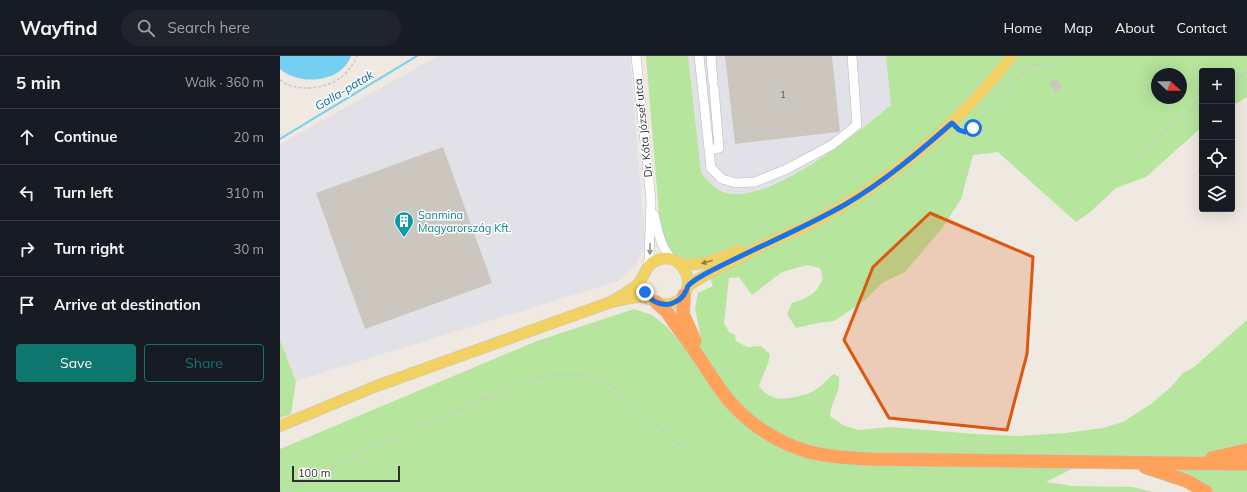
<!DOCTYPE html>
<meta charset="utf-8">
<style>
:root{--surface:#171b24;--page:#20242c;--text:#f1f3f6;--muted:#9ea1a6;--line:#363941;--accent:#0f766e}
body{margin:0;font-family:Mulish,sans-serif;background:var(--page);color:var(--text)}
.controls{position:absolute;right:12px;top:12px;display:grid;overflow:hidden;border-radius:4px;box-shadow:0 4px 16px #0002}
.controls button{width:36px;height:36px;display:grid;place-items:center;padding:0;border:0;border-bottom:1px solid var(--line);background:var(--surface);color:var(--text);font:20px sans-serif}
.compass{position:absolute;left:871px;top:12px;width:36px;height:36px;border-radius:50%;background:var(--surface);box-shadow:0 4px 16px #0002;rotate:111deg}
.scale{position:absolute;left:12px;bottom:10px;width:108px;box-sizing:border-box;padding-left:4px;border:2px solid #2e2e2e;border-top:0;font-size:11px;line-height:14px;white-space:nowrap;color:#2e2e2e;-webkit-text-stroke:3px #fff;paint-order:stroke}
.stop{position:absolute;width:12px;height:12px;margin:-9px;border:3px solid #1a73e8;border-radius:50%;background:#fff}
.stop.end{background:#1a73e8;border-color:#fff;box-shadow:0 1px 4px #0008}
.list{margin:0;padding:0;list-style:none}
h2{display:flex;justify-content:space-between;align-items:center;height:52px;margin:0;padding:0 16px;font-size:17px}
h2 small{font-size:13px;font-weight:400;color:var(--muted)}
.list li{display:grid;grid-template-columns:26px 1fr auto;gap:12px;align-items:center;box-sizing:border-box;height:56px;padding:0 16px;border-top:1px solid var(--line)}
.list b{display:block;font-size:15px;white-space:nowrap}
.list em{font-size:13px;font-style:normal;color:var(--muted)}
.actions{display:flex;gap:8px;padding:12px 16px}
.actions a{flex:1;padding:9px 0;border:1px solid var(--accent);border-radius:4px;text-align:center;font-size:14px;color:var(--accent)}
.actions .main{background:var(--accent);color:#fff}
.icon{flex:none;width:22px;height:22px;fill:none;stroke:currentColor;stroke-width:2;stroke-linecap:round;stroke-linejoin:round}
.map{position:relative;flex:none;width:967px;height:436px;overflow:hidden}
header{display:flex;align-items:center;gap:24px;box-sizing:border-box;height:56px;padding:0 20px;background:var(--surface);border-bottom:1px solid var(--line)}
header strong{font-size:19px}
nav{display:flex;gap:22px;margin-inline-start:auto;font-size:14px}
.search{width:280px;height:36px;background:var(--page);display:flex;align-items:center;gap:10px;box-sizing:border-box;padding:0 14px;border-radius:22px;color:var(--muted);font-size:15px}
main{display:flex}
aside{flex:1;background:var(--surface)}
.map>svg:first-child{display:block}
.industrial{fill:#e3e1e8}
.green{fill:#b6e59e;fill-rule:evenodd}
.water{fill:#75cff0}
.lines{fill:none;stroke-linecap:round;stroke-linejoin:round}
.stream{stroke:#75cff0;stroke-width:2}
.building{fill:#cbc7bf}
.minor-casing{stroke:#b4b7c1;stroke-width:10}
.major-casing{stroke:#c9c9c9;stroke-width:12}
.highway-casing{stroke:#c9c9c9;stroke-width:14}
.path{stroke:#c9c9c9;stroke-width:1.5;stroke-dasharray:3 2;stroke-linecap:butt}
.minor{stroke:#fff;stroke-width:9}
.major{stroke:#f2d163;stroke-width:11}
.highway{stroke:#ffa35c;stroke-width:13}
.oneway{fill:#969696}
.oneway2{fill:#908048}
.route{stroke:#1a73e8;stroke-width:5}
.marked{fill:#df570e;fill-opacity:0.2;stroke:#df570e;stroke-width:3;stroke-linejoin:round}
.labels{text-anchor:middle;dominant-baseline:central;stroke-width:3;stroke-linejoin:round;paint-order:stroke}
.number-label{font-size:9px;fill:#555452}
.street-label{font-size:11px;fill:#2e2e2e;stroke:#fff}
.culture-label{font-size:11px;fill:#0d838f;stroke:#fff;text-anchor:start}
.water-label{font-size:12px;font-style:italic;fill:#0d6fa3;stroke:#fff}
</style>
<header>
<strong>Wayfind</strong>
<div class="search"><svg class="icon" aria-label="search" viewBox="0 0 24 24"><circle cx="10" cy="10" r="6"/><path d="M15 15l6 6"/></svg>Search here</div>
<nav><a>Home</a><a>Map</a><a>About</a><a>Contact</a></nav>
</header>
<main>
<aside>
<h2>5 min<small>Walk · 360 m</small></h2>
<ul class="list">
<li><svg class="icon" aria-label="ahead" viewBox="0 0 24 24"><path d="M12 20V5M6 11l6-6 6 6"/></svg><div><b>Continue</b></div><em>20 m</em></li>
<li><svg class="icon" aria-label="left" viewBox="0 0 24 24"><path d="M17 20v-9H6M10 6l-5 5 5 5"/></svg><div><b>Turn left</b></div><em>310 m</em></li>
<li><svg class="icon" aria-label="right" viewBox="0 0 24 24"><path d="M7 20v-9h11M14 6l5 5-5 5"/></svg><div><b>Turn right</b></div><em>30 m</em></li>
<li><svg class="icon" aria-label="arrive" viewBox="0 0 24 24"><path d="M6 21V4h12l-3 4 3 4H6"/></svg><div><b>Arrive at destination</b></div></li>
</ul>
<div class="actions"><a class="main">Save</a><a>Share</a></div>
</aside>
<div class="map">
<svg width="967" height="436" viewBox="0 0 967 436">
<rect width="100%" height="100%" fill="#efe9e1"/>
<path class="industrial" d="M158,0h192l15,184 -8,24 -19,17 -322,100 -16,-41v-196z
M408,0h198l5,49 -50,40 -49,31 -38,16 -14,2 -13,-1 -10,-4 -7,-5 -9,-12z"/>
<path class="green" d="M366,0h42l13,116c7,10 14,18 26,21 45,10 130,-60 164,-88l-5,-49h361v41l-15,9v-35h-30v56l-56,50 -30,11 -27,25 -13,9 -78,-70 -25,3 -12,44 -18,28 -38,45 -23,11 -18,18 -30,20 -16,2 -22,5 -9,-14 5,-11c16,-5 25,-9 31,-25l-3,-10 -13,-3 -25,7 -30,23 -13,-18 -10,1 -5,45 5,9 6,3 1,6 11,6 14,-1 9,8c-1,12 -8,21 -11,32 11,16 26,14 43,9 4,-1 9,-2 12,-4 7,-4 13,-12 20,-17l5,3c2,14 -8,25 -9,39l13,9 15,5 32,-3 85,7 45,2 45,-3 38,-5 20,-6 28,-18 20,-17 12,-14 11,-6 53,-47v172h-35l-26,-16 -94,-17 -46,23 27,4 60,1 20,5h-873v-43l257,-108 97,-32 18,6 15,12 22,26 13,-10 -7,-34 3,-16 15,-7 -8,-22 -31,-6 -11,-19 -4,-25zM877,18h24v24h-24z
M0,284l16,41 -5,33 -11,4z"/>
<path class="water" d="M0,0h71c-10,27 -51,30 -71,13z"/>
<g class="lines">
<path class="stream" d="M0,83l137,-83"/>
</g>
<path class="building" d="M445,0h107l8,75 -2,1 -103,12z
M776,22l6,9 -7,5 -6,-9z
M163,91l49,136 -127,46 -49,-136z"/>
<g class="lines">
<defs>
<path id="minor" d="M356,0l15,144 -2,60 -2,8
M419,0l12,112 11,11 14,4 19,-1 32,-13 45,-24 25,-20 -5,-69
M431,0l2,26
M430,94l9,-2 -5,-60
M374,158c4,17 6,33 19,46"/>
<path id="major" d="M400,208c22,3 39,-6 59,-13
M408,230c15,-11 31,-18 47,-26 12,-6 23,-13 35,-18 15,-7 30,-13 44,-20 77,-41 144,-98 198,-166
M0,370l94,-39 237,-85c8,-1 23,-6 31,-5 11,1 19,11 32,6 29,-13 8,-56 -19,-42 -10,5 -10,15 -16,22 -5,6 -20,14 -28,19"/>
<path id="highway" d="M404,239l-1,19 12,27
M376,246l11,10c11,17 24,33 35,50 10,15 19,31 32,44 19,21 46,37 72,45 21,6 43,7 64,8l377,5
M932,402l35,-8
M865,411l42,14 19,11"/>
</defs>
<use href="#minor" class="minor-casing"/>
<use href="#major" class="major-casing"/>
<use href="#highway" class="highway-casing"/>
<path class="path" d="M0,24c15,12 44,10 60,-2 8,-6 13,-13 17,-22
M952,25l15,-9
M677,72l8,4 8,-4 12,-14 46,-49 26,-1 8,-8
M854,106l22,-24 46,-36
M6,436l85,-44 152,-66c27,-7 59,-13 85,1l84,72"/>
<use href="#minor" class="minor"/>
<use href="#major" class="major"/>
<use href="#highway" class="highway"/>
</g>
<defs><path id="oneway-solid" d="M-6-.8H1V-3.2L6.5 0L1 3.2V.8H-6Z"/></defs>
<use class="oneway" href="#oneway-solid" transform="translate(370 193) rotate(91)"/>
<use class="oneway2" href="#oneway-solid" transform="translate(427 206) rotate(164)"/>
<g class="lines">
<path class="route" d="M365,236c5,8 14,14 25,12 7,-2 13,-6 16,-13 1,-1 1,-4 2,-5 4,-5 12,-9 17,-12 47,-25 96,-44 141,-70 39,-23 73,-52 106,-81l7,7 6,2 8,-4"/>
</g>
<path class="marked" d="M650,157l103,44 -6,97 -20,76 -118,-12 -45,-78 29,-73z"/>
<defs>
<symbol id="building-pin" viewBox="-11 -11 22 30"><path d="M0 17L-7.5 6A9.5 9.5 0 1 1 7.5 6Z" fill="#0f9aa8" stroke="#fff"/><path d="M-4-6H4V6H1V3H-1V6H-4ZM-2.5-4.3h1.7v1.8h-1.7ZM.8-4.3h1.7v1.8H.8ZM-2.5-1h1.7V.8h-1.7ZM.8-1h1.7V.8H.8Z" fill="#fff"/></symbol>
</defs>
<g fill-rule="evenodd">
<use href="#building-pin" x="113" y="154" width="22" height="30"/>
</g>
<g class="labels">
<g class="number-label">
<text x="503" y="38">1</text>
</g>
<g class="street-label">
<text transform="translate(363 72) rotate(-96)">Dr. Kóta József utca</text>
</g>
<g class="culture-label">
<text x="138" y="159">Sanmina<tspan x="138" dy="13">Magyarország Kft.</tspan></text>
</g>
<g class="water-label">
<text transform="translate(64 34) rotate(-31)">Galla-patak</text>
</g>
</g>
</svg>
<div class="controls">
<button>+</button>
<button>−</button>
<button><svg class="icon" aria-label="locate" viewBox="0 0 24 24"><circle cx="12" cy="12" r="6"/><path d="M12 2v4M12 18v4M2 12h4M18 12h4"/></svg></button>
<button><svg class="icon" aria-label="layers" viewBox="0 0 24 24"><path d="M12 4l9 5-9 5-9-5zM3 14l9 5 9-5"/></svg></button>
</div>
<svg class="compass" viewBox="-18 -18 36 36"><path d="M0-13l5 13h-10z" fill="#e53935"/><path d="M0 13l5-13h-10z" fill="#9ea1a6"/></svg>
<div class="scale">100 m</div>
<div class="stop" style="left:693px;top:72px"></div>
<div class="stop end" style="left:365px;top:236px"></div>
</div>
</main>
